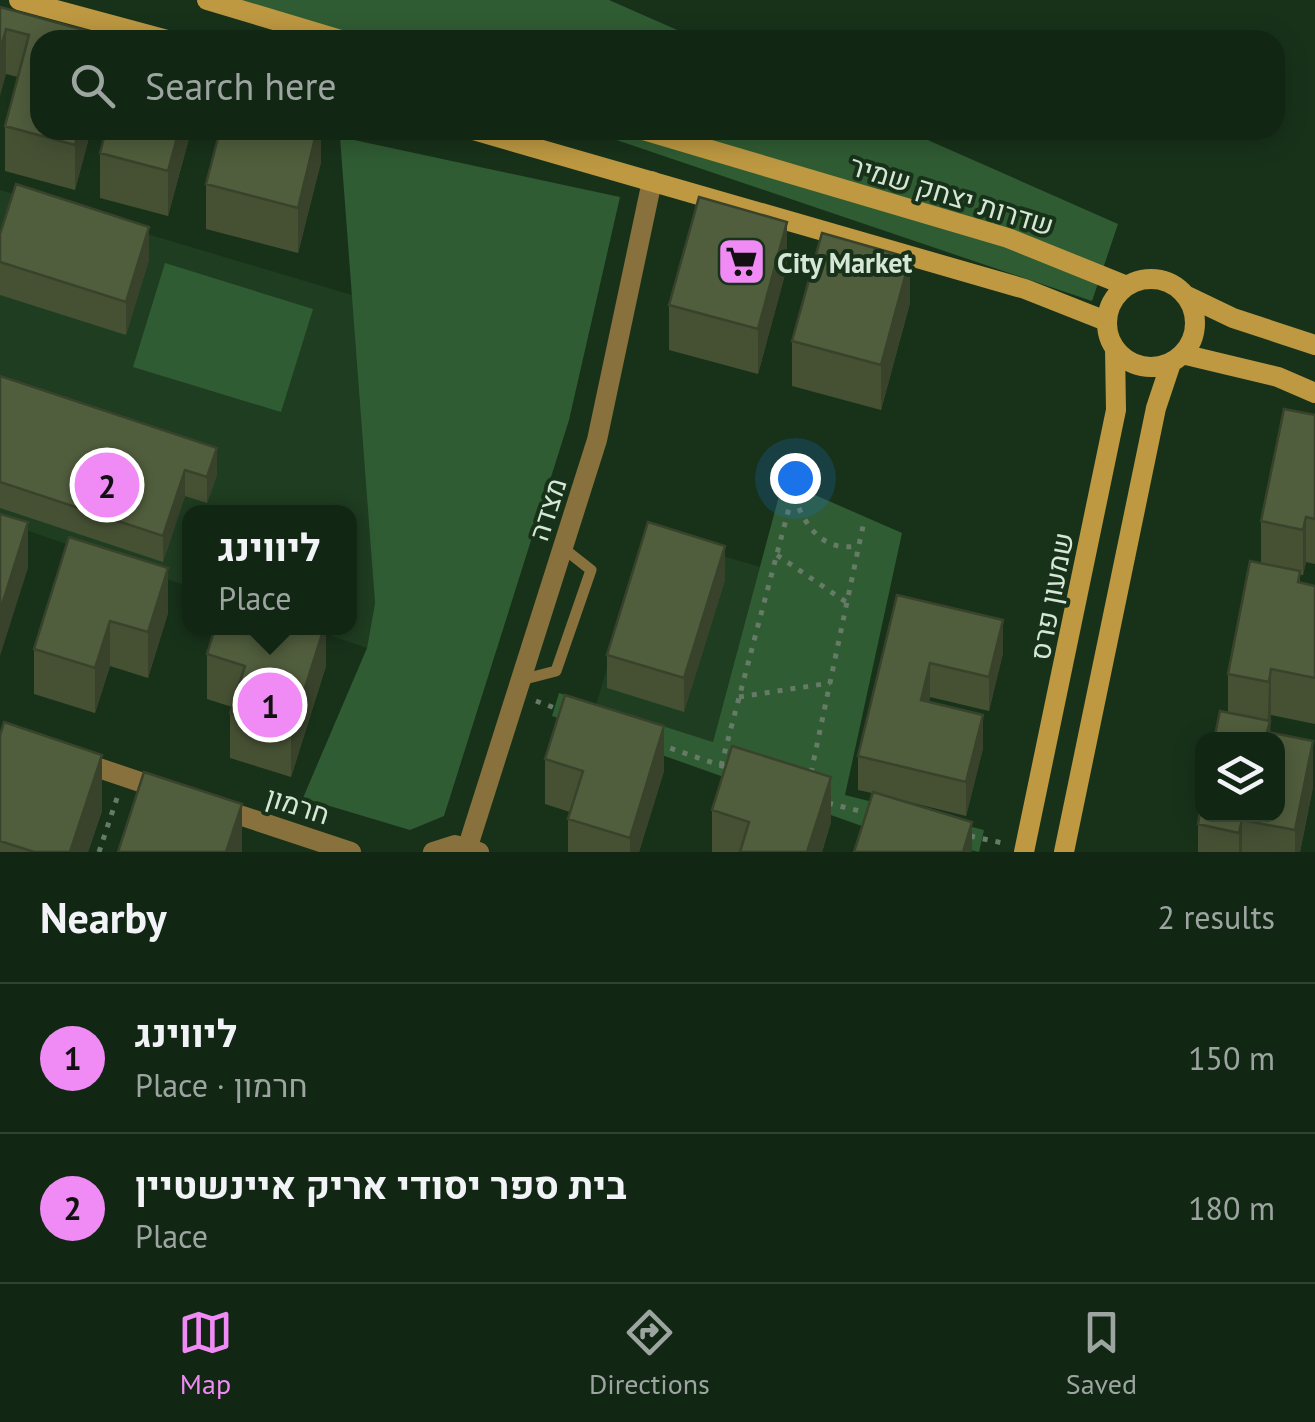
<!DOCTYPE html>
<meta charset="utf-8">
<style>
:root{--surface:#122614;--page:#1f3222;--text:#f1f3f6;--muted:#9ca5a0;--line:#314334;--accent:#f08bf5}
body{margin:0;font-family:"PT Sans",Heebo,sans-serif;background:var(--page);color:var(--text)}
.controls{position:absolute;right:30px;bottom:30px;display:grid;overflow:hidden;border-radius:20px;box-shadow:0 5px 25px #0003}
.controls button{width:90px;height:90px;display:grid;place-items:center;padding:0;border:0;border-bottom:2px solid var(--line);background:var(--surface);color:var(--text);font:50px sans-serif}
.you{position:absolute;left:795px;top:478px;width:35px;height:35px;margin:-25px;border:8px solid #fff;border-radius:50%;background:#1a73e8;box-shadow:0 0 0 15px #1a73e833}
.badge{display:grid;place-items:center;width:65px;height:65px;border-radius:50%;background:var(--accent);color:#111;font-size:32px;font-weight:700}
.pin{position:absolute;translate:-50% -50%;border:5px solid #fff;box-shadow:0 2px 10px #0006}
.popup{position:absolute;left:182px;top:505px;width:175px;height:130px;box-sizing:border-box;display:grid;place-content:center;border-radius:20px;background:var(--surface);filter:drop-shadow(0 2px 8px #0005);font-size:32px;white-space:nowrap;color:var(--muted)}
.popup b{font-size:38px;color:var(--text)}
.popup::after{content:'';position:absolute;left:50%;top:100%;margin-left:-20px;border:20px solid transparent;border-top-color:var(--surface)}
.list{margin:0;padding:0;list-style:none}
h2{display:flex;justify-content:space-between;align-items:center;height:130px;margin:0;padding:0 40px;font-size:42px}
h2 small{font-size:32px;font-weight:400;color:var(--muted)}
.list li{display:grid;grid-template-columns:65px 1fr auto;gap:30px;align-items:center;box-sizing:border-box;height:150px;padding:0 40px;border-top:2px solid var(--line)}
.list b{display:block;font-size:38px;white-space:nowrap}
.list p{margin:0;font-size:32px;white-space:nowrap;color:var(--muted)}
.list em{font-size:32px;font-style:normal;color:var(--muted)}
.icon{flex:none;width:55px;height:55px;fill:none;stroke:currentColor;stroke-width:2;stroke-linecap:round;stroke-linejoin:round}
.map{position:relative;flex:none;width:1315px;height:852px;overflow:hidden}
.search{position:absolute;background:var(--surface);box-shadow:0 5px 25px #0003;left:30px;right:30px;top:30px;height:110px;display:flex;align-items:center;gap:25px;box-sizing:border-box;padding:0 35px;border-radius:30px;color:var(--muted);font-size:38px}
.sheet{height:430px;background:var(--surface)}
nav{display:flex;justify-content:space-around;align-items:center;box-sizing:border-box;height:140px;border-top:2px solid var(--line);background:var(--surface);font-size:28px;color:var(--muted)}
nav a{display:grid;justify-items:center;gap:5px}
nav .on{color:var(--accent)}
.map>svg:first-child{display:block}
.built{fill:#1f3d21}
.green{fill:#305c33}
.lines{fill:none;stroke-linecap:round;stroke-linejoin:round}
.path{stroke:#657b66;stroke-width:5;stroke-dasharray:5 8;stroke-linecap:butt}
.lane{stroke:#89713e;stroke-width:11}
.street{stroke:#89713e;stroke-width:20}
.secondary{stroke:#be9942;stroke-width:20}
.wall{fill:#465134}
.shaded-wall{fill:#39422b}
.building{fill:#515e3d;stroke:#39422b;stroke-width:2.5}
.labels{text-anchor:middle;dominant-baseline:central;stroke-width:8;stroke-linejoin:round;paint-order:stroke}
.street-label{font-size:28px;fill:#d7e7d7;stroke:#18321a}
.poi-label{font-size:28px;font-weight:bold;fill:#d7e7d7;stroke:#18321a;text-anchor:start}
</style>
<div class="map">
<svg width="1315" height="852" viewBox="0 0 1315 852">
<rect width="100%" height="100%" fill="#18321a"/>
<path class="built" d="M0,190l355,106 20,307 -8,45 -59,-20h42v-116h-160v75l-190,-66z
M647,533l113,34 -47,175 -117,-37z"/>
<path class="green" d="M198,0h411l91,40h-382z
M587,130h318l213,94 -26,77z
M340,137l280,60 -51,223 -125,396 -34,14 -107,-32 64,-150 8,-45z
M165,263l148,46 -32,103 -148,-45z
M783,481l119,52 -57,262 139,35 -5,22 -120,-27 -307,-109 7,-23 154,49z"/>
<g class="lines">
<path class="path" d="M794,496c11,30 28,56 64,50
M777,555l69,47
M739,697l91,-14
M536,701l27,10
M658,744l70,24
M721,766l72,-273
M811,773l52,-247
M828,803l43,11
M970,836l33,7
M99,852l18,-54"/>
<path class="lane" d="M521,680l35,-9 35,-101 -28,-22"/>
<path class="street" d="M78,761l86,29
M215,807l136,45
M468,846l129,-406 55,-259
M433,852l22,-7 24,7"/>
<path class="secondary" d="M19,0l148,40
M207,0l134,40
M473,130l552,159 81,32
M643,130l365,108 119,48
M1107 323a44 44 0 1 1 88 0a44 44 0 1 1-88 0Z
M1185,295l48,23 82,27
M1182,354l96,23 37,16
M1024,852l92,-442 -1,-62
M1064,852l92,-444 15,-45"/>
</g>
<path class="wall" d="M0,7l40,33v90h51l-16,60 -70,-19v-45l13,-49 -12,-3z
M106,130h108l-2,6 -21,-5 -23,85 -68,-18v-45z
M321,130v32l-23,91 -92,-24v-45z
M0,234l149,26 -23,75 -126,-40z
M787,267l-29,107 -89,-24v-45z
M910,303l-29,107 -89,-24v-45z
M0,376l217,99 -10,28 -22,-7 -22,66 -163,-54z
M1315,415v149l-9,-2 -3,13h-3v7l15,4v138l-44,-9 -1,8v10l43,54 -13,65h-102v-28l30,-111v-39l33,-111v-42z
M69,537l99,76 -20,65 -38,-12 -15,47 -61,-19v-45z
M725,580l-41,132 -77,-24v-33z
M897,595l106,58 -14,58 -59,-14 -1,5 54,46 -17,68 -69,-17 75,53 -100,-59 -14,-3v-34z
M326,628v38l-35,111 -61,-19v-45l2,-6 -25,-8v-45z
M0,736l102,75 -14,41h-88z
M545,759l119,12 -25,81h-71v-33l2,-7 -25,-8z
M712,810l119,12 -9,30h-110z"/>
<path class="shaded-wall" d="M6,29v45l-6,22v-45z
M78,130h13l-16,60v-45z
M179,130l12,1 -23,85v-45z
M317,130h4v32l-23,91v-45z
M787,222v45l-29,107v-45z
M149,227v33l-23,75v-33z
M910,258v45l-29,107v-45z
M217,448v27l-10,28v-26z
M185,470v26l-22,66v-26z
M1306,517v45l-3,13v-45z
M28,522v46l-28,88v-45z
M725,546v34l-41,132v-34z
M168,568v45l-20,65v-46z
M1003,620v33l-14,58v-34z
M110,621v45l-15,47v-45z
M324,628h2v38l-35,111v-45z
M930,663v34l-9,36v-33z
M1271,669v46l-1,25h-3l2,-58z
M983,715v33l-17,68v-34z
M664,726v45l-25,81h-9v-14z
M1313,741v46l-13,65h-5v-22z
M102,755v56l-14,41h-18z
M831,777v45l-9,30h-15z
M242,804v48h-16z
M1242,820v32h-3v-19z
M972,822v30h-9z"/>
<path class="building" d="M0,7l120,33h-80v90h38l-3,15 -70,-19 24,-91 -23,-6 -6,22z
M106,130h73l-11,41 -68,-18z
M220,130h97l-19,78 -92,-24z
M16,184l133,43 -23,75 -126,-40v-28z
M699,197l88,25 -29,107 -89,-24z
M822,233l88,25 -29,107 -89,-24z
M0,376l217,72 -10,29 -22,-7 -22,66 -163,-54z
M1284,409l31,6v104l-9,-2 -3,13 -42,-9z
M0,514l28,8 -28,89z
M648,522l77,24 -41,132 -77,-23z
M69,537l99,31 -20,64 -38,-11 -15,47 -61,-19z
M1250,561l50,10 -2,11 17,4v92l-44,-9 -2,13 -41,-8z
M897,595l106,25 -14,57 -59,-14 -9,37 62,15 -17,67 -108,-26z
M215,628h109l-33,104 -61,-19 15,-47 -38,-12z
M565,695l99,31 -34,112 -62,-19 15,-48 -38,-12z
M1220,711l50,10 -3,11 46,9 -18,89 -53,-10 -3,13 -41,-9 4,-25v15h76v-74h-64z
M4,722l98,33 -32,97h-36l-34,-11v-105z
M732,746l99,31 -24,75h-67l9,-30 -37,-12z
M144,772l98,32 -16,48h-108z
M873,792l99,30 -9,30h-109z"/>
<defs>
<symbol id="supermarket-square" viewBox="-11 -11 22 22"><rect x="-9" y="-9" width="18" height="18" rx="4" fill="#f08bf5" stroke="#18321a"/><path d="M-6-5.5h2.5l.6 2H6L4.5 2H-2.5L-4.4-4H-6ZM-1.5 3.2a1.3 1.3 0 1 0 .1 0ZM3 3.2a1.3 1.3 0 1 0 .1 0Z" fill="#111"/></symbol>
</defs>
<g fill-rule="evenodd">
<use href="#supermarket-square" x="714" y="234" width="55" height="55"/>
</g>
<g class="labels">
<g class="street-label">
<text transform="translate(952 195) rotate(17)">שדרות יצחק שמיר</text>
<text transform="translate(547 509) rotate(-72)">מצדה</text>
<text transform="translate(1051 596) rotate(-79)">שמעון פרס</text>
<text transform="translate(298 805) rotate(18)">חרמון</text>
</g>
<g class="poi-label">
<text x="777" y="262">City Market</text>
</g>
</g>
</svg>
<div class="controls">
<button><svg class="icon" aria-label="layers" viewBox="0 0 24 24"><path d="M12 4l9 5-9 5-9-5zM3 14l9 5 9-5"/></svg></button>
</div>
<div class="you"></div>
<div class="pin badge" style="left:270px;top:705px">1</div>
<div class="popup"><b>ליווינג</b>Place</div>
<div class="pin badge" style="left:107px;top:485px">2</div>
<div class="search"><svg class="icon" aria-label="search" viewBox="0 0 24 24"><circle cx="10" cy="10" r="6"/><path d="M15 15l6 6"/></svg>Search here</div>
</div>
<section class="sheet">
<h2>Nearby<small>2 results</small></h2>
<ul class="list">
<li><span class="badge">1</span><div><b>ליווינג</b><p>Place · חרמון</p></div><em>150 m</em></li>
<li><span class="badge">2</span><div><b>בית ספר יסודי אריק איינשטיין</b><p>Place</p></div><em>180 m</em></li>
</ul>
</section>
<nav>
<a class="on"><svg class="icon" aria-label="map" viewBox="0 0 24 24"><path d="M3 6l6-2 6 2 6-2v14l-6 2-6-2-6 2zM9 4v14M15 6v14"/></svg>Map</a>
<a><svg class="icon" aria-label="directions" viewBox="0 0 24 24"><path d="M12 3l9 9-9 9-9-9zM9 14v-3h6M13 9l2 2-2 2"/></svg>Directions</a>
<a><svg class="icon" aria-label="saved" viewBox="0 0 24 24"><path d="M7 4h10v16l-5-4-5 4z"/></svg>Saved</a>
</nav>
